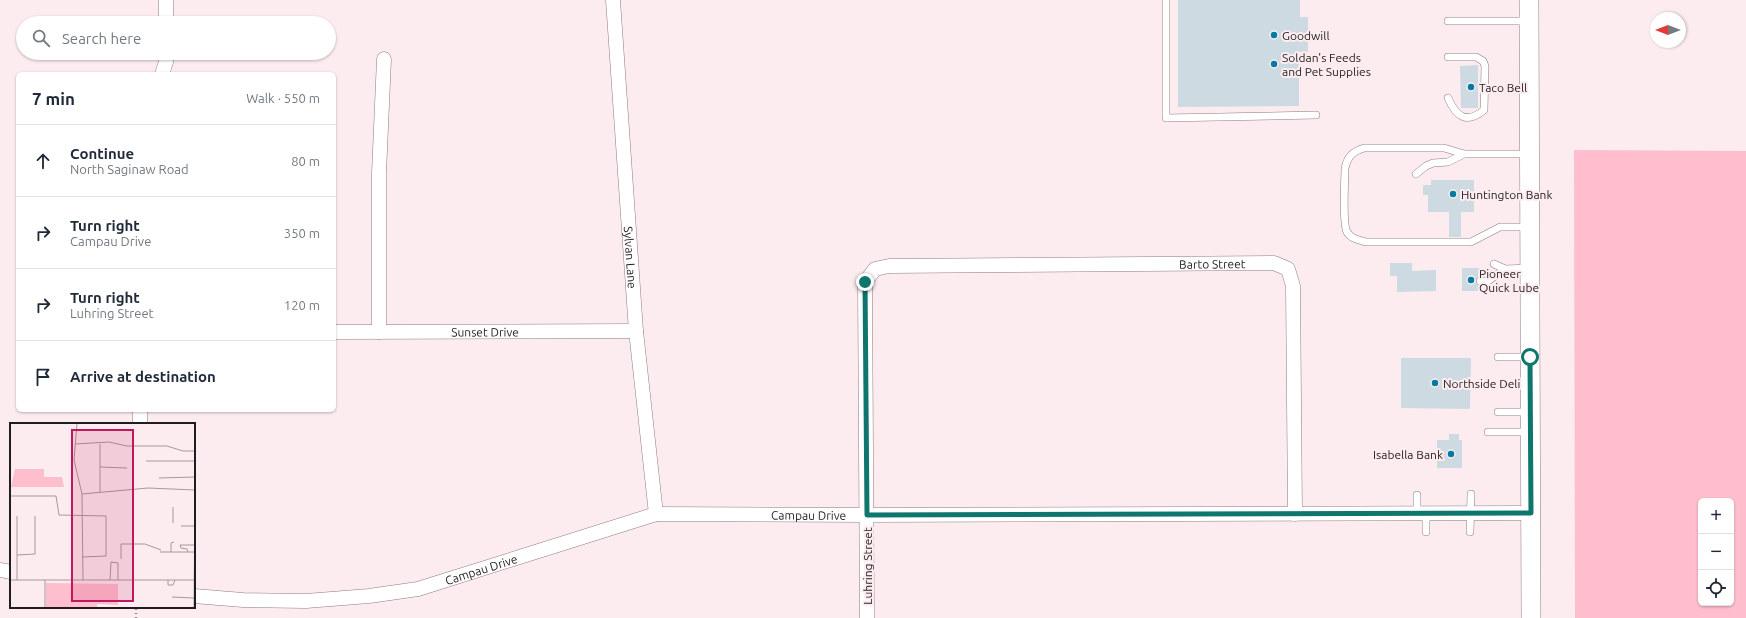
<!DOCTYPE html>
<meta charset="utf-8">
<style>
:root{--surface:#fff;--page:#f6f6f7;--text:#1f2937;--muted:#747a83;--line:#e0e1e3}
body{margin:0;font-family:Ubuntu,sans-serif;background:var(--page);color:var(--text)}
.controls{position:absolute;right:12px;bottom:12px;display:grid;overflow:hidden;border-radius:6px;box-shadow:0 1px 3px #0004}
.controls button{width:36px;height:36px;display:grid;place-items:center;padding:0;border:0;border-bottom:1px solid var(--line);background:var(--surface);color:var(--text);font:20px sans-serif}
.compass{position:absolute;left:1650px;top:12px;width:36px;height:36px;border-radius:50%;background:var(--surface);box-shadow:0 1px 3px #0004;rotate:270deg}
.stop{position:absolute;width:12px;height:12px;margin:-9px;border:3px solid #0f766e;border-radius:50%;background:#fff}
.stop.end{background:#0f766e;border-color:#fff;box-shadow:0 1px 4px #0008}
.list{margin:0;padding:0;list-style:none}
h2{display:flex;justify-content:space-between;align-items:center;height:52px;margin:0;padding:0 16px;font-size:17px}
h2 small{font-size:13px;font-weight:400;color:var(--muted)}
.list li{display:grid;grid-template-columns:26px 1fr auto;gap:12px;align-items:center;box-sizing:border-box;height:72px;padding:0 16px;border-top:1px solid var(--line)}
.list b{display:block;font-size:15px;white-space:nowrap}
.list p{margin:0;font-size:13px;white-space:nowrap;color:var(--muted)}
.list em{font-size:13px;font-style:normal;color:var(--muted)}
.icon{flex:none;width:22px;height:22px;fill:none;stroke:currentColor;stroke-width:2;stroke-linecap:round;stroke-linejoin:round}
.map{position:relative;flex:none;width:1746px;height:618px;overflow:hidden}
.search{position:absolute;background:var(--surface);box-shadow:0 1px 3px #0004;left:16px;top:16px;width:320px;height:44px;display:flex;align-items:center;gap:10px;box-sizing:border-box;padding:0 14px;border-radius:22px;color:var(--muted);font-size:15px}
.panel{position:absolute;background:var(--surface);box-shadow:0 1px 3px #0004;left:16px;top:72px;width:320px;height:340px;border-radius:6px}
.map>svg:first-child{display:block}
.green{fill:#febecd;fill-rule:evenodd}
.building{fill:#cddae1}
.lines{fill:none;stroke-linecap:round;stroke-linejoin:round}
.service-casing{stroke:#8b7d80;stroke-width:8}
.minor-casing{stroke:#8b7d80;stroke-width:15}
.secondary-casing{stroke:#8b7d80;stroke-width:20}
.path{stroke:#978c8f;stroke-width:2.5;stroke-dasharray:1 3;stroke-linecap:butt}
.service{stroke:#fff;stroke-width:7}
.minor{stroke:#fff;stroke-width:14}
.secondary{stroke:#fff;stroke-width:19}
.route{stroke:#0f766e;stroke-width:5}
.poi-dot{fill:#007ca2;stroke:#fcecf0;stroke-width:1.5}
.labels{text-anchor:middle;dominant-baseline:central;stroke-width:4;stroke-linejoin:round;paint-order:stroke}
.poi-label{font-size:12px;fill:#211c1d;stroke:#fcecf0;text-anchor:start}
.street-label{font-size:12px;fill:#211c1d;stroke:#fcecf0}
.inset-road{fill:none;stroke:#a4999c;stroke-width:1}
.view{fill:#c2185b;fill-opacity:0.15;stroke:#c2185b;stroke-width:2}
.inset-edge{fill:none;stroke:#211c1d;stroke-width:2}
</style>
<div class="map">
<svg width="1746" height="618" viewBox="0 0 1746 618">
<rect width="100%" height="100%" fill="#fcecf0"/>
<path class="green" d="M1574,150l172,1v467h-171zM1701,501h30v102h-30z"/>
<path class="building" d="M1178,0h122v17h8v35h-9v54l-121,1z
M1478,65v43h-17l-1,-42z
M1431,180h43v32h-13v25h-12v-25h-21v-17h-5v-10h8z
M1390,263h22v8l24,-1v21l-39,1v-16h-7z
M1462,268h18v8l-3,1 -2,4 1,3 4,2v5h-18z
M1401,358h70l-1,51 -69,-1z
M1449,434h10v6h3v28h-25v-28h12z"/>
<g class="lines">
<defs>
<path id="service" d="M1166,0v118l150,-3
M1448,21h80
M1448,98c8,18 18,27 36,12l1,-44 -2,-5 -7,-4h-28
M1528,154h-64l-20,-6h-80c-12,4 -16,8 -19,20 0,12 -3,55 2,64 4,7 12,8 19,10h105l29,-15h30
M1416,174l10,-8 7,-3 15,-1 16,-8
M1494,264l11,5 25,-1
M1480,281h8l17,-12
M1498,357h32
M1498,412h32
M1488,432h42
M1417,495v18
M1426,513v19
M1470,532l1,-38"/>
<g id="minor">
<path id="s1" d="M613,0l23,331 20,183"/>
<path d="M166,23v-23"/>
<path d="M162,74l4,-12v-9"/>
<path id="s2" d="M334,332l302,-1"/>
<path d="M379,332v-159l5,-114"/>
<path d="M140,410v14"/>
<path d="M0,570l11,2"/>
<path id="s3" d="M194,596l49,4 63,1 63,-5 49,-7 238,-75 211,1 664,-2"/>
<path id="s4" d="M867,618l-2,-336 10,-13 14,-3 385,-3 14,6 5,17 2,228"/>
</g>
<path id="secondary" d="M1529,0l2,618"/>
</defs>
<use href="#service" class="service-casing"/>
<use href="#minor" class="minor-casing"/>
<use href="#secondary" class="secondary-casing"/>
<path class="path" d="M136,618v-11"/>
<use href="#service" class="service"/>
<use href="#minor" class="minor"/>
<use href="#secondary" class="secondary"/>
</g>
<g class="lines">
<path class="route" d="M865,282l2,233 664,-2 -1,-156"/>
</g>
<g class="poi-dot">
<circle cx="1274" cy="35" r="4"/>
<circle cx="1274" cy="64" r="4"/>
<circle cx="1471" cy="87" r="4"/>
<circle cx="1453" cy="194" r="4"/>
<circle cx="1471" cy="280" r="4"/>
<circle cx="1435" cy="383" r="4"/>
<circle cx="1451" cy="454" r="4"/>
</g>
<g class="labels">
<g class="poi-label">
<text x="1282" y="35">Goodwill</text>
<text x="1282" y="57">Soldan's Feeds<tspan x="1282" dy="14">and Pet Supplies</tspan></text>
<text x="1479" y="87">Taco Bell</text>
<text x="1461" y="194">Huntington Bank</text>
<text x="1479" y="273">Pioneer<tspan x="1479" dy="14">Quick Lube</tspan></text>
<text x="1443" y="383">Northside Deli</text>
<text x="1443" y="454" text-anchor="end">Isabella Bank</text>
</g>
<g class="street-label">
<text stroke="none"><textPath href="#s1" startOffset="258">Sylvan Lane</textPath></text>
<text stroke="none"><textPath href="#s4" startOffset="690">Barto Street</textPath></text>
<text stroke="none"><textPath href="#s2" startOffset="151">Sunset Drive</textPath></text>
<text stroke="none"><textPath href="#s3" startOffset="627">Campau Drive</textPath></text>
<text transform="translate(867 566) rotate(-90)">Luhring Street</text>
<text stroke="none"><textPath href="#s3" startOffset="291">Campau Drive</textPath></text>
</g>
</g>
<g transform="translate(10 423)">
<rect width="185" height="185" fill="#fcecf0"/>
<path d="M5,46h29v8h18l2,10h-53zM36,160l72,1v21l-21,-1v4h-51z" fill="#febecd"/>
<path class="inset-road" d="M67,0l-3,37 8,34 1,86M65,21l34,-2 18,4h40l16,5h12M90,21v48M136,38h49M90,44l27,1M149,55l36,-1M123,67v38M72,71l66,-6 47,2M0,73h46l3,19 47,1v40l-24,1M7,93v64M163,100v-16M171,103h14M150,129h34M161,129v-9l3,-1M178,129l-1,-3 -6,-1 -1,-3h14M7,132l18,-1v-38M111,136v-15h24l16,6M0,157h185M100,157l1,-18 7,1v17M158,157v5h5l2,-5M162,174l22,1M35,185v-28M184,185l1,-120"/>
<path class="view" d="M62,7h61v171h-61z"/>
<rect width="185" height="185" class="inset-edge"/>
</g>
</svg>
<div class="controls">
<button>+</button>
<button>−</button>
<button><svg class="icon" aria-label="locate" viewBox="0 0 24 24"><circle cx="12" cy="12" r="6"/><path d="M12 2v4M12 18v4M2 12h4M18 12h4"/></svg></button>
</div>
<svg class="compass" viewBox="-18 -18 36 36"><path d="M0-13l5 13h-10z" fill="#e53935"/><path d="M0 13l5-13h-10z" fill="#747a83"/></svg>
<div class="stop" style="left:1530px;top:357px"></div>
<div class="stop end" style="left:865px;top:282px"></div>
<div class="search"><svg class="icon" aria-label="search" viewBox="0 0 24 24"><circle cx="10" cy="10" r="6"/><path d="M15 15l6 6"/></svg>Search here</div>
<section class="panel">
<h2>7 min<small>Walk · 550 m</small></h2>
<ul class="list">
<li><svg class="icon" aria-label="ahead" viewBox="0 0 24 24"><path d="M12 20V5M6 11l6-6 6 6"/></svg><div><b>Continue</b><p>North Saginaw Road</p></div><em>80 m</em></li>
<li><svg class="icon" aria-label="right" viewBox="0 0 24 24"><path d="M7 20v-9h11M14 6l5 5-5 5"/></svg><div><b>Turn right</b><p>Campau Drive</p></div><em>350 m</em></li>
<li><svg class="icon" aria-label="right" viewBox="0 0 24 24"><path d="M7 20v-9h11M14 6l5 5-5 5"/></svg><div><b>Turn right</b><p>Luhring Street</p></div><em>120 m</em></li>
<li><svg class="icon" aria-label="arrive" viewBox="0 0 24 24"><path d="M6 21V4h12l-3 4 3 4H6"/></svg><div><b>Arrive at destination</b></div></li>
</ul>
</section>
</div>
